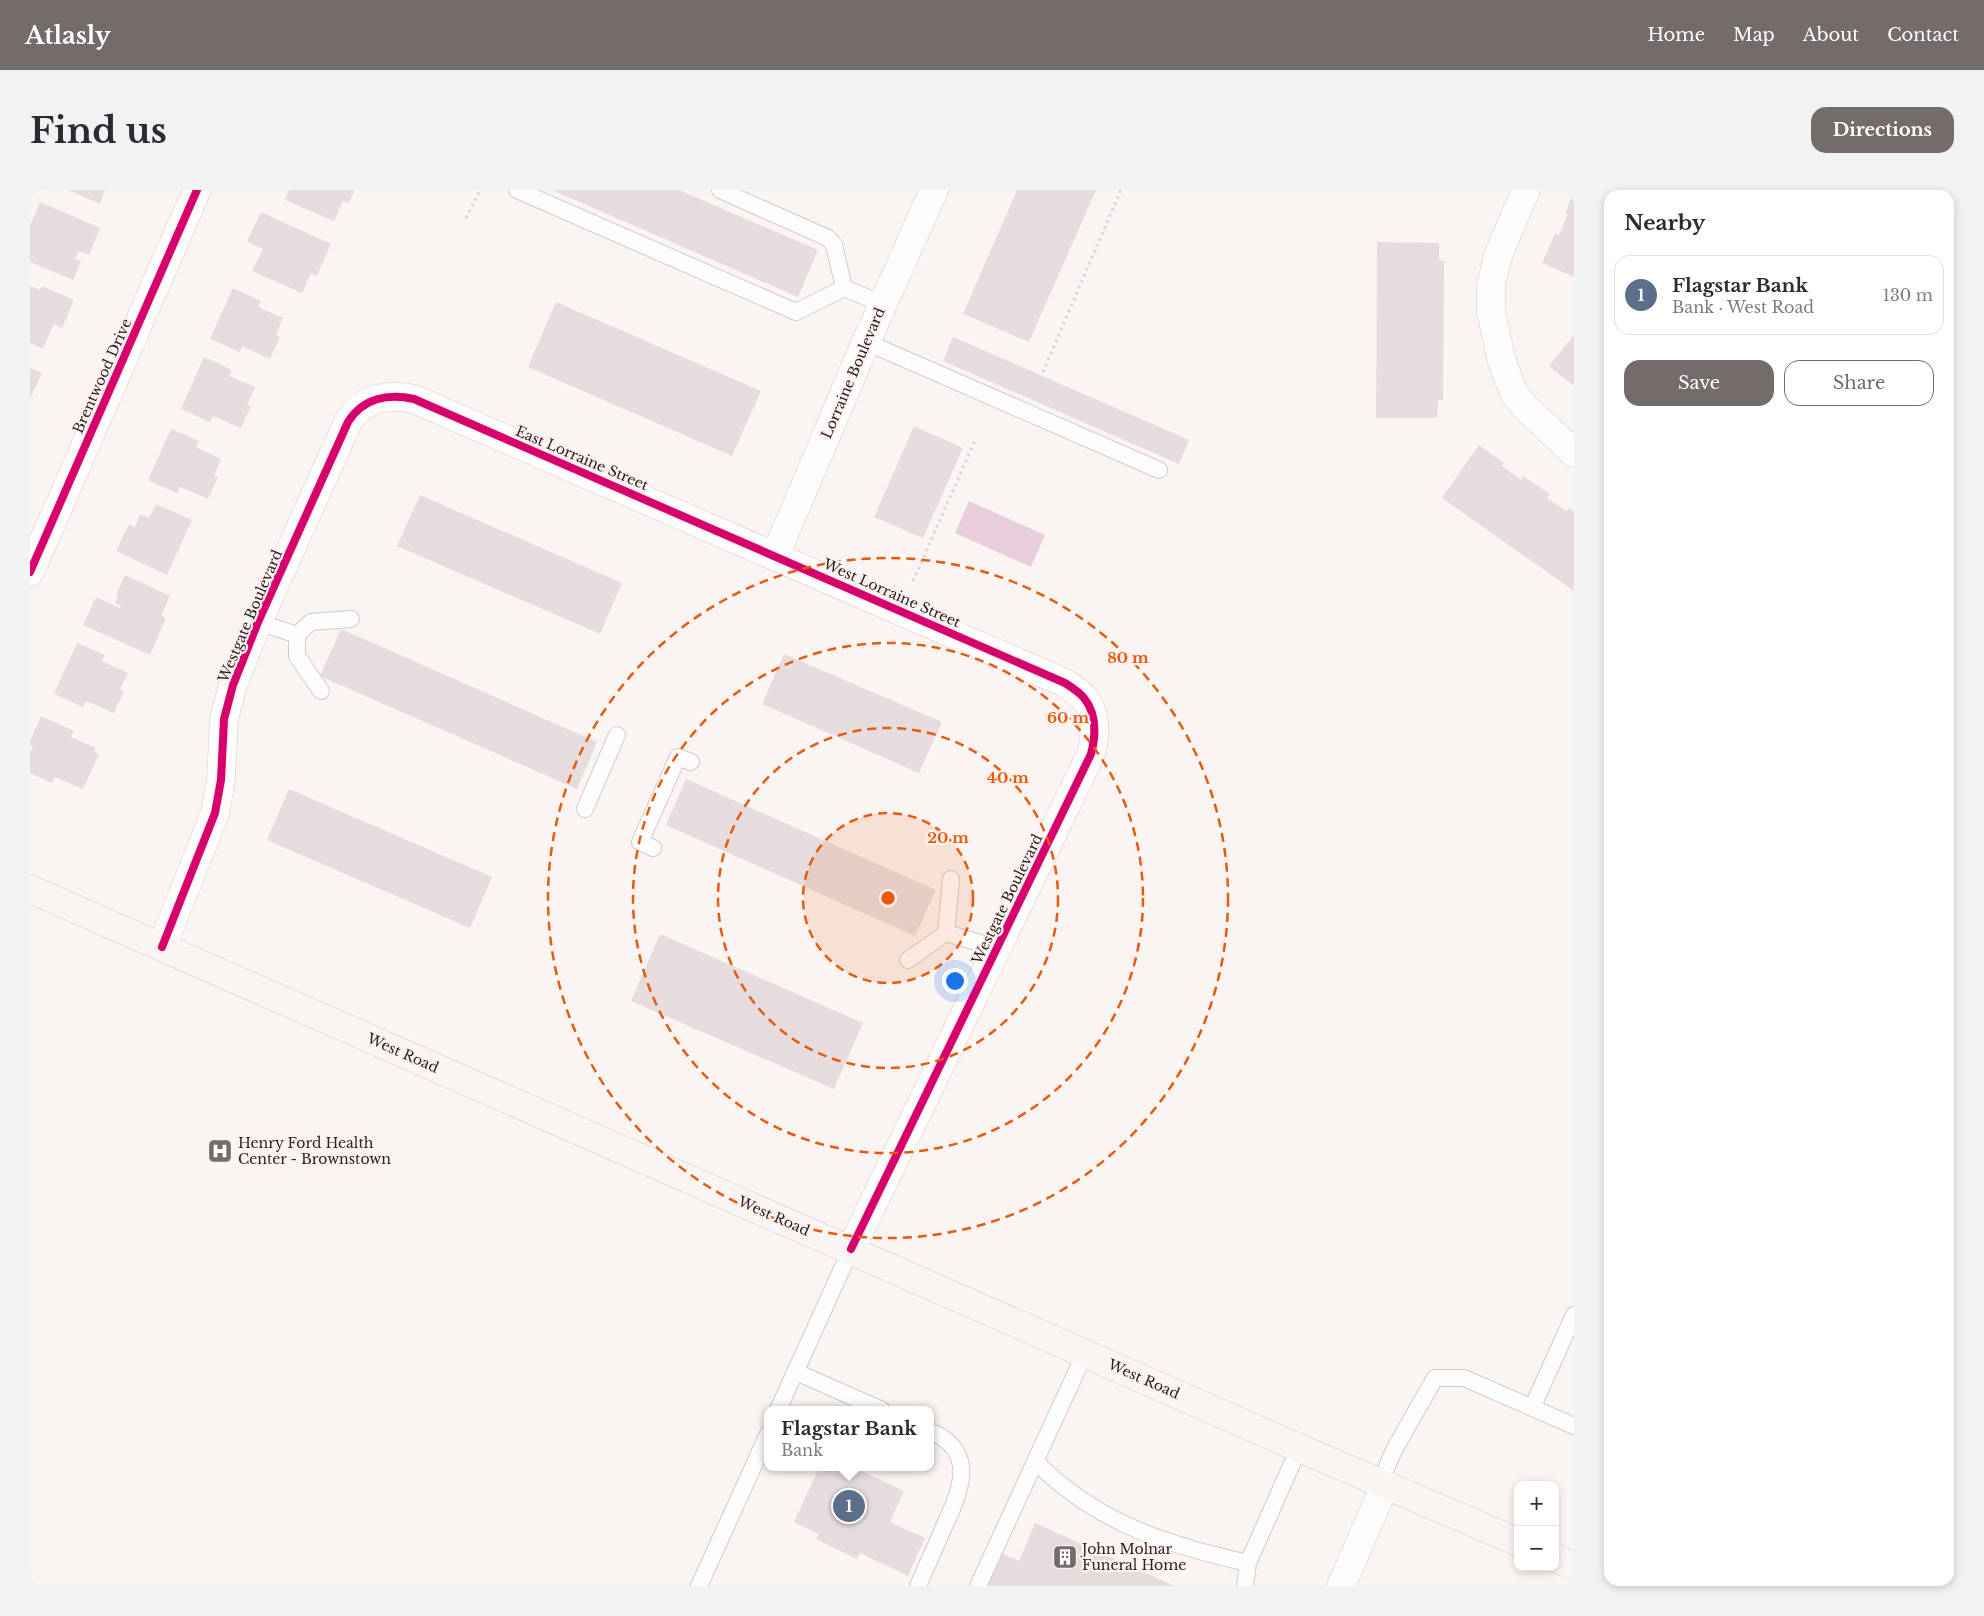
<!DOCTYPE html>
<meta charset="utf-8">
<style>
:root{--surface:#fff;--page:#f2f2f3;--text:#2b2b33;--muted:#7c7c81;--line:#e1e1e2;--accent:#736c6b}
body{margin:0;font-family:"Libre Baskerville",serif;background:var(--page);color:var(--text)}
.controls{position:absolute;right:15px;bottom:15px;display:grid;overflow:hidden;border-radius:10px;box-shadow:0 2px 8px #0003}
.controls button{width:45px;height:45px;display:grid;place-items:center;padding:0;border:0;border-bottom:1px solid var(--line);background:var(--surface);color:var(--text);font:25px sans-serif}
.you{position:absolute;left:924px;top:790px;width:18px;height:18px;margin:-12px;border:4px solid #fff;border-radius:50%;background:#1a73e8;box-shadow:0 0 0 8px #1a73e833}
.badge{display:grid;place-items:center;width:32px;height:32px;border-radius:50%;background:var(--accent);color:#fff;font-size:16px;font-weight:700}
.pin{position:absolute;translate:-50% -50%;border:2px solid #fff;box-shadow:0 1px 5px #0006}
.popup{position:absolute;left:734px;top:1216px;width:170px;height:65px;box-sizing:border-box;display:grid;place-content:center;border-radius:10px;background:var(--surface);filter:drop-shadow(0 1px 4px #0005);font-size:16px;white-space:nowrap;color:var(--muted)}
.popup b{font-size:19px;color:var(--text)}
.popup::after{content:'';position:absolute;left:50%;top:100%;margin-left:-10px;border:10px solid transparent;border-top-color:var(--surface)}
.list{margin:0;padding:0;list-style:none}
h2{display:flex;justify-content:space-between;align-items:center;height:65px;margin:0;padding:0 20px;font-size:21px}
h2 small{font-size:16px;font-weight:400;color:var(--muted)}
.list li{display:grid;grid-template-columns:32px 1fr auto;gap:15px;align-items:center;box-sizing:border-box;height:80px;margin:0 10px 10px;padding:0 10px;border:1px solid var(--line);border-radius:15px}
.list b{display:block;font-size:19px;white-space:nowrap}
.list p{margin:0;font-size:16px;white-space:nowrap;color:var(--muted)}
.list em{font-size:16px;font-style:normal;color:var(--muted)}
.actions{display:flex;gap:10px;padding:15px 20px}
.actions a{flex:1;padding:11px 0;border:1px solid var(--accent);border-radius:15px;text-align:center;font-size:18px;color:var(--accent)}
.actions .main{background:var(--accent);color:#fff}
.map{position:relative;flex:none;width:1544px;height:1396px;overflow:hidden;border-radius:15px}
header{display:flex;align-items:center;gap:30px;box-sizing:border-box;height:70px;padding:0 25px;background:var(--accent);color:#fff}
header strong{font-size:24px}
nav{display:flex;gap:28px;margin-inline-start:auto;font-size:18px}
.intro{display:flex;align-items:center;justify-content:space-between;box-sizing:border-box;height:120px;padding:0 30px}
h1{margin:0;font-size:35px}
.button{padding:12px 22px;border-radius:15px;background:var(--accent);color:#fff;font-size:18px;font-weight:700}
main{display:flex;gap:30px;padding:0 30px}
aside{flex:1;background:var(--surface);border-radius:15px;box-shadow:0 2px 8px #0003}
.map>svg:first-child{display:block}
.water{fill:#e8ceda}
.building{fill:#e6dcdd}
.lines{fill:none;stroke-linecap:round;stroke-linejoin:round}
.service-casing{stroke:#d2cbc9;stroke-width:18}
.minor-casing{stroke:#d2cbc9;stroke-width:29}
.secondary-casing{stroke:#d2cbc9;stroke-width:29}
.path{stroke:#d6d4d4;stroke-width:3;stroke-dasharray:2.5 4;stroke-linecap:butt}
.service{stroke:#fefdfd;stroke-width:16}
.minor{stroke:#fefdfd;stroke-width:28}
.secondary{stroke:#f8f5f3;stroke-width:28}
.cycleway-casing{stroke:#fef1ef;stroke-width:11}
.cycleway{stroke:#d6006c;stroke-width:8}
.ring{fill:none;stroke:#e8590c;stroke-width:2.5;stroke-dasharray:9 6}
.labels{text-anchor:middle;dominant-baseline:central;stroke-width:4.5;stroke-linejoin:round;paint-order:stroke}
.street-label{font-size:14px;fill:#2a2322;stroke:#fef1ef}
.poi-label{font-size:14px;fill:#2a2322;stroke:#fef1ef;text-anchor:start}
.centre{fill:#e8590c;stroke:#fef1ef;stroke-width:2.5}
.ring-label{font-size:15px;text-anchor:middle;font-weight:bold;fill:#e8590c;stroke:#fef1ef;stroke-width:4.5;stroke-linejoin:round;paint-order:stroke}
</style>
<header>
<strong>Atlasly</strong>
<nav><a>Home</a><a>Map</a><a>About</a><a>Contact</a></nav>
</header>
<div class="intro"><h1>Find us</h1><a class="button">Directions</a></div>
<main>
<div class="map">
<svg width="1544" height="1396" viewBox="0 0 1544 1396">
<rect width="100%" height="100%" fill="#faf4f2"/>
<path class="water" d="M939,311l76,34 -14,32 -76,-34z"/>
<path class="building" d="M38,0h37l-5,14z
M259,0h66l-6,13 -6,-2 -9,20 -49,-21z
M522,0h127l139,60 -20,47z
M987,0h79l-67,152 -66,-28z
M1544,1v86l-32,-14 13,-29 4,1 9,-21 -3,-1z
M10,12l60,26 -11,27 -10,-4 -4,8 6,2 -8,19 -43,-18v-36z
M231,22l70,32 -14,32 -6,-3 -9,20 -50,-22 11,-22 -16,-8z
M1347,52l62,1v17l5,1 -1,139h-5l-1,18h-61z
M0,96l10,4 2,-4 32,14 -12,28 -8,-4 -11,25 -13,-6z
M203,98l28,13 -3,6 25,11 -7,17 4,2 -10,22 -28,-13 -2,6 -30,-13z
M526,112l205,89 -29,65 -204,-89z
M1544,145v51l-25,-20z
M923,147l236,103 -10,24 -236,-103z
M174,167l28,13 -3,6 26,11 -8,18 4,1 -10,22 -28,-12 -3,6 -29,-13z
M0,178l12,5 -12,26z
M884,236l49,22 -40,90 -49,-21z
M141,239l28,12 -3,6 25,12 -7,17 4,1 -10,22 -28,-12 -3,6 -29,-13z
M1449,255l25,18 -2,3 19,14 2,-4 27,18 -3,4 19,13 3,-3 5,3v80l-132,-93z
M390,305l202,88 -22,51 -203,-88z
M126,314l36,16 -25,55 -51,-24 13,-27 6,3 5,-13 9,4z
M95,385l45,21 -9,20 5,2 -16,37 -67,-30 13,-28 24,11 1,-2 -6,-3 3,-7 -2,-1z
M311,439l256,113 -20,47 -257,-113z
M47,453l28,12 -3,6 26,12 -8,16 4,2 -10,22 -28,-12 -3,6 -29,-13z
M754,464l158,68 -23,51 -157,-69z
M11,526l33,15 -3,6 25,11 -2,3 5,3 -16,35 -28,-12 -3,6 -22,-10v-20l3,-7 -3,-1v-4z
M656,589l250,111 -21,46 -249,-111z
M259,599l203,88 -22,51 -203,-88z
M630,744l203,89 -29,66 -203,-88z
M796,1277h27l51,24 -14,31 35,16 -17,38 -48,-23 -3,6 -41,-20 3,-5 -25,-12 24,-52 5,3z
M1005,1333l140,63h-193l16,-34 21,9z"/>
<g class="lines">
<defs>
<path id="service" d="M487,0l279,122 48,-24 39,16
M690,0l108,48 6,7 10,43
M836,152l293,128
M228,432l39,13
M291,501l-24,-35v-21l14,-13 40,-3
M555,619l32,-74
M623,658l-13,-6 38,-85 13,5
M916,743l5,-54
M878,770l38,-27 51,15
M766,1182l86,38
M1502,1218l42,-93
M748,1220l73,-161
M1005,1271c60,61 131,84 213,102
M1350,1293l14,-33 41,-72h29l110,48
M669,1396l69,-152
M888,1396c8,-19 17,-38 25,-57 17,-37 36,-77 -13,-98
M948,1396l107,-233
M1215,1396l3,-23 51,-115"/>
<path id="minor" d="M1496,0l-27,63 -8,31v28l11,50 12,31 12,15 48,45
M745,366l91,-214 68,-152
M0,382l167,-382
M132,757l53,-134 6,-33 3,-61 9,-34 25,-63 90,-200c15,-24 40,-29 66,-23l651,284c6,4 14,9 19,15 13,16 12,37 7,56l-240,495
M1311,1396l44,-101"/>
<path id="secondary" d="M0,699l1269,559 219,94
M1525,1368l19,8"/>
</defs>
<use href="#service" class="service-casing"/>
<use href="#minor" class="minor-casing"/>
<use href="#secondary" class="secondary-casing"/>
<path class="path" d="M436,28l14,-28
M1013,182l78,-182
M883,391l63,-143"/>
<use href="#service" class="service"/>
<use href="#minor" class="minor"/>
<use href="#secondary" class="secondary"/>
<defs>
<path id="cycleway" d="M0,382l167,-382
M132,757l53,-134 6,-33 3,-61 9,-34 25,-63 90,-200c15,-24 40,-29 66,-23l651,284c6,4 14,9 19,15 13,16 12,37 7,56l-240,495"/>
</defs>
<use href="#cycleway" class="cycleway-casing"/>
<use href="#cycleway" class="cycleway"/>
</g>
<circle cx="858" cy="708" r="85" fill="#e8590c" fill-opacity=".12"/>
<g class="ring">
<circle cx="858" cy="708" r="85"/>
<circle cx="858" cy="708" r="170"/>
<circle cx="858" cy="708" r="255"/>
<circle cx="858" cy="708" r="340"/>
</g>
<defs>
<symbol id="hospital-square" viewBox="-11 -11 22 22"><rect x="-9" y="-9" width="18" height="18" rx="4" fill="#736c6b" stroke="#fef1ef"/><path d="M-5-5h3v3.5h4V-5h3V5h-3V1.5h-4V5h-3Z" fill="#fff"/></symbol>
<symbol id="building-square" viewBox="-11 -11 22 22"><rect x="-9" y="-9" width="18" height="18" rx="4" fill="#736c6b" stroke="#fef1ef"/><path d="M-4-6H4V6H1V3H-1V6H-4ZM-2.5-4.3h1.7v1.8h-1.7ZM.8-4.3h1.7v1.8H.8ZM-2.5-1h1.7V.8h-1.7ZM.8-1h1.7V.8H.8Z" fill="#fff"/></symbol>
</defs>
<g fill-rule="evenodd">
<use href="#hospital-square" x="176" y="947" width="28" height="28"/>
<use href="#building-square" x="1021" y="1353" width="28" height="28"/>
</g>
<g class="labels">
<g class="street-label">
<text transform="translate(823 183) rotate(-67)">Lorraine Boulevard</text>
<text transform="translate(72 186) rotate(-66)">Brentwood Drive</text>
<text transform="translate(552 268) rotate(23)">East Lorraine Street</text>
<text transform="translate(862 403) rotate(24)">West Lorraine Street</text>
<text transform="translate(220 426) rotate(-67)">Westgate Boulevard</text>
<text transform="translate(977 709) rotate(-64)">Westgate Boulevard</text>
<text transform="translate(373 863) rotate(24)">West Road</text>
<text transform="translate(744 1026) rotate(24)">West Road</text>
<text transform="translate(1114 1189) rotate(24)">West Road</text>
</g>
<g class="poi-label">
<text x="208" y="953">Henry Ford Health<tspan x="208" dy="16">Center - Brownstown</tspan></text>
<text x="1052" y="1359">John Molnar<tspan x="1052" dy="16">Funeral Home</tspan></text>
</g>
</g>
<circle cx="858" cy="708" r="8" class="centre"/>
<g class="ring-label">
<text x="1098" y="473">80 m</text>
<text x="1038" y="533">60 m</text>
<text x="978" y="593">40 m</text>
<text x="918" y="653">20 m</text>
</g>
</svg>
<div class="controls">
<button>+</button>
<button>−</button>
</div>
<div class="you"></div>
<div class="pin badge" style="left:819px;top:1316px;background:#5c6f8a">1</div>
<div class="popup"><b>Flagstar Bank</b>Bank</div>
</div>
<aside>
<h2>Nearby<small></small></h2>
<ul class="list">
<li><span class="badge" style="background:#5c6f8a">1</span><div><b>Flagstar Bank</b><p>Bank · West Road</p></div><em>130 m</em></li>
</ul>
<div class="actions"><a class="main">Save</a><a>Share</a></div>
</aside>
</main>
